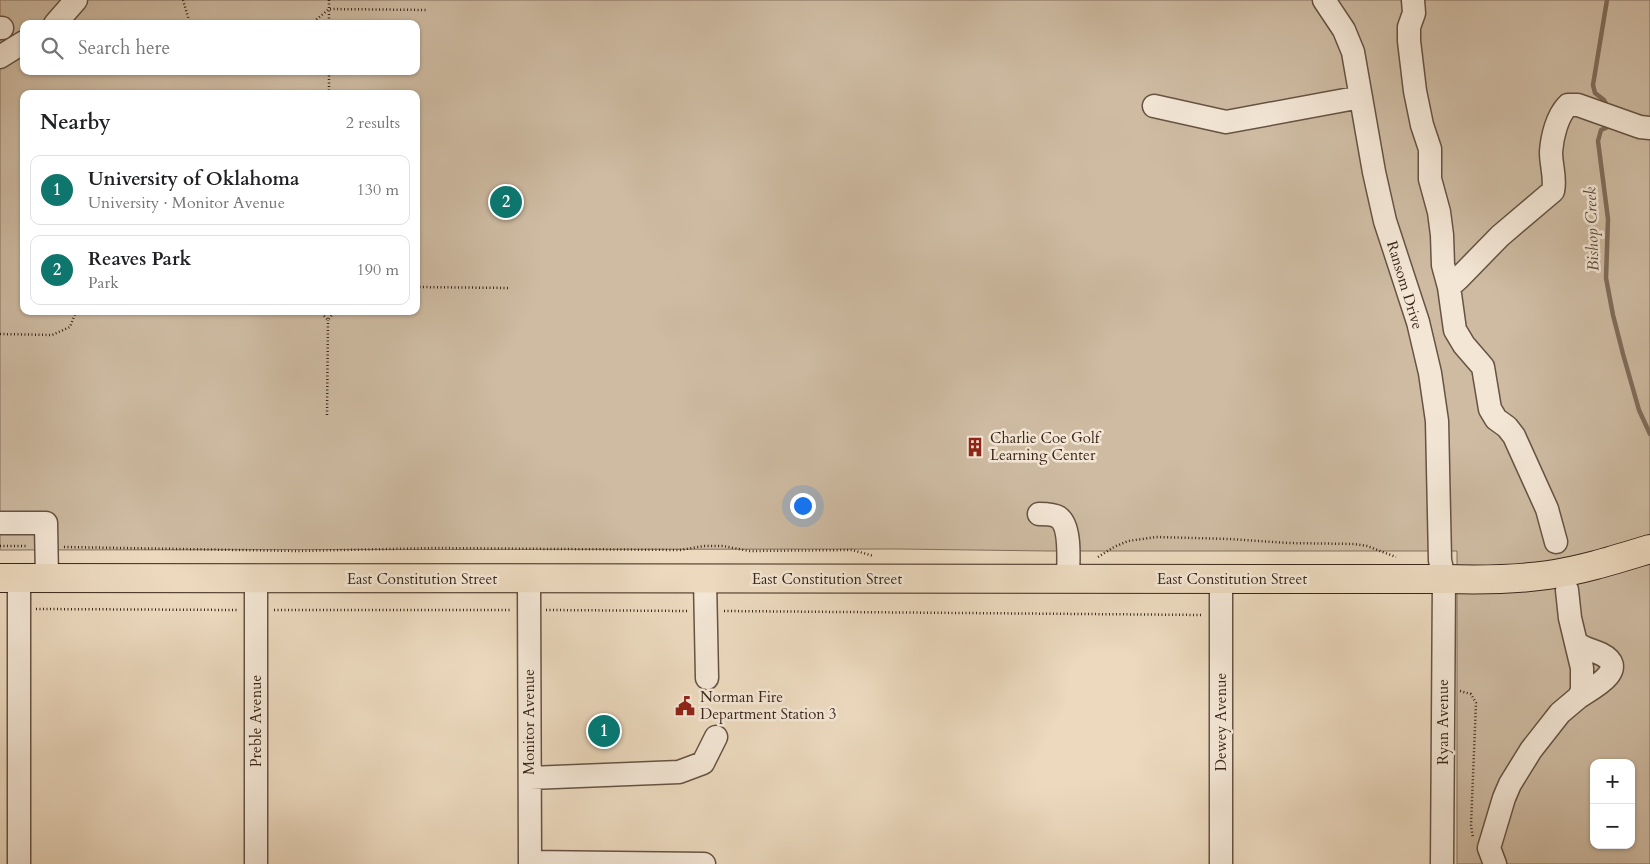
<!DOCTYPE html>
<meta charset="utf-8">
<style>
:root{--surface:#fff;--page:#f2f2f2;--text:#202124;--muted:#757577;--line:#e0e0e0;--accent:#0f766e}
body{margin:0;font-family:Cardo,serif;background:var(--page);color:var(--text)}
.controls{position:absolute;right:15px;bottom:15px;display:grid;overflow:hidden;border-radius:10px;box-shadow:0 1px 4px #0004}
.controls button{width:45px;height:45px;display:grid;place-items:center;padding:0;border:0;border-bottom:1px solid var(--line);background:var(--surface);color:var(--text);font:25px sans-serif}
.you{position:absolute;left:802px;top:505px;width:18px;height:18px;margin:-12px;border:4px solid #fff;border-radius:50%;background:#1a73e8;box-shadow:0 0 0 8px #1a73e833}
.badge{display:grid;place-items:center;width:32px;height:32px;border-radius:50%;background:var(--accent);color:#fff;font-size:16px;font-weight:700}
.pin{position:absolute;translate:-50% -50%;border:2px solid #fff;box-shadow:0 1px 5px #0006}
.list{margin:0;padding:0;list-style:none}
h2{display:flex;justify-content:space-between;align-items:center;height:65px;margin:0;padding:0 20px;font-size:21px}
h2 small{font-size:16px;font-weight:400;color:var(--muted)}
.list li{display:grid;grid-template-columns:32px 1fr auto;gap:15px;align-items:center;box-sizing:border-box;height:70px;margin:0 10px 10px;padding:0 10px;border:1px solid var(--line);border-radius:10px}
.list b{display:block;font-size:19px;white-space:nowrap}
.list p{margin:0;font-size:16px;white-space:nowrap;color:var(--muted)}
.list em{font-size:16px;font-style:normal;color:var(--muted)}
.icon{flex:none;width:28px;height:28px;fill:none;stroke:currentColor;stroke-width:2;stroke-linecap:round;stroke-linejoin:round}
.map{position:relative;flex:none;width:1650px;height:864px;overflow:hidden}
.search{position:absolute;background:var(--surface);box-shadow:0 1px 4px #0004;left:20px;top:20px;width:400px;height:55px;display:flex;align-items:center;gap:12px;box-sizing:border-box;padding:0 18px;border-radius:10px;color:var(--muted);font-size:19px}
.panel{position:absolute;background:var(--surface);box-shadow:0 1px 4px #0004;left:20px;top:90px;width:400px;height:225px;border-radius:10px}
.map>svg:first-child{display:block}
.green{fill:#cebba2;stroke:#84705e;fill-rule:evenodd}
.lines{fill:none;stroke-linecap:round;stroke-linejoin:round}
.stream{stroke:#806d5b;stroke-width:4.5}
.minor-casing{stroke:#665343;stroke-width:25}
.major-casing{stroke:#3a261a;stroke-width:30}
.path{stroke:#3a261a;stroke-width:2.5;stroke-dasharray:1 2.5;stroke-linecap:butt}
.minor{stroke:#f3e6d5;stroke-width:22}
.major{stroke:#ecd9be;stroke-width:28}
.labels{text-anchor:middle;dominant-baseline:central;stroke-width:5;stroke-linejoin:round;paint-order:stroke}
.street-label{font-size:15px;fill:#3a261a;stroke:#f3e6d5}
.poi-label{font-size:15px;fill:#3a261a;stroke:#f3e6d5;text-anchor:start}
.water-label{font-size:16px;font-style:italic;fill:#5d493a;stroke:#f3e6d5}
</style>
<div class="map">
<svg width="1650" height="864" viewBox="0 0 1650 864">
<rect width="100%" height="100%" fill="#ecd9be"/>
<filter id="stains"><feTurbulence type="fractalNoise" baseFrequency=".004" numOctaves="4"/><feColorMatrix values="0 0 0 0 .2 0 0 0 0 .09 0 0 0 0 .02 0 0 0 .5 -.17"/></filter>
<radialGradient id="worn" r=".72"><stop offset=".6" stop-color="#630" stop-opacity="0"/><stop offset="1" stop-color="#630" stop-opacity=".3"/></radialGradient>
<path class="green" d="M0,0h1650v864h-193v-313h-409l-149,-2 -899,1zM24,24h392v47h-392zM24,94h392v217h-392zM1594,763h37v82h-37z"/>
<g class="lines">
<path class="stream" d="M1607,0l-14,85 2,8 9,7 4,7
M1609,123l-1,4 -7,3 -3,11 10,78 -2,59 7,37 10,39 16,56 11,24"/>
<defs>
<path id="minor" d="M1324,0l20,30 9,22 21,120 11,49 33,101 12,51 7,48 3,139 4,19 -2,285
M1413,0l1,13 -5,14v14l6,50 7,34 8,24v30l9,33 3,23 1,30 6,22
M55,24l21,-24
M0,28h2
M0,57l24,-15
M1154,106l72,16 135,-25
M1039,514c5,0 14,0 19,3 14,9 10,47 10,62
M0,523h46l1,56
M1556,542l-9,-33 -33,-73 -7,-9 -11,-8 -6,-10 -7,-42 -19,-22 -9,-15 -6,-43 9,-8 42,-43 53,-45c3,-13 -2,-25 -2,-39 1,-15 6,-36 17,-47h10l62,22 10,1
M529,579l1,285
M705,579l2,99
M1221,579v285
M1576,642c7,7 17,8 25,12 30,15 -10,35 -22,43
M530,778l149,-6 24,-9 13,-26
M530,862l174,2
M19,864v-286
M256,864v-286
M1495,864l-6,-16 15,-50 6,-14 21,-34 29,-37 19,-16 3,-7v-22l-12,-50 -3,-28"/>
<path id="major" d="M0,578l1444,1c35,1 70,1 104,-4 35,-5 69,-16 102,-26"/>
</defs>
<use href="#minor" class="minor-casing"/>
<use href="#major" class="major-casing"/>
<path class="path" d="M183,0l7,24
M329,0v24
M311,24l18,-15 99,1
M329,94v-23
M416,287l94,1
M319,311l9,9 7,-9
M0,334l52,1 18,-8 6,-16
M327,415l1,-95
M0,546h28
M64,547l233,4 140,-3 243,2 24,-4h19l26,5 103,-1 22,6
M1098,557l16,-10 14,-6 28,-4 75,2 57,4 66,1 13,2 29,11
M36,609l202,1
M274,610h237
M546,610l142,1
M724,611l479,4
M1460,691l11,3 5,9 -5,122 2,13"/>
<use href="#minor" class="minor"/>
<use href="#major" class="major"/>
</g>
<defs>
<symbol id="building-bare" viewBox="-9 -9 18 18"><path d="M-4-6H4V6H1V3H-1V6H-4ZM-2.5-4.3h1.7v1.8h-1.7ZM.8-4.3h1.7v1.8H.8ZM-2.5-1h1.7V.8h-1.7ZM.8-1h1.7V.8H.8Z" fill="#8f2418" stroke="#f3e6d5" stroke-width="2.5" paint-order="stroke"/></symbol>
<symbol id="civic-bare" viewBox="-9 -9 18 18"><path d="M-.6-6.5H3V-4.5H.6V-3L4-1V1h2V6H-6V1h2V-1L-.6-3ZM-1.2 2.5V6h2.4V2.5Z" fill="#8f2418" stroke="#f3e6d5" stroke-width="2.5" paint-order="stroke"/></symbol>
</defs>
<g fill-rule="evenodd">
<use href="#building-bare" x="961" y="433" width="28" height="28"/>
<use href="#civic-bare" x="671" y="692" width="28" height="28"/>
</g>
<g class="labels">
<g class="street-label">
<text transform="translate(1405 285) rotate(73)">Ransom Drive</text>
<text x="422" y="579">East Constitution Street</text>
<text x="827" y="579">East Constitution Street</text>
<text x="1232" y="579">East Constitution Street</text>
<text transform="translate(256 721) rotate(-90)">Preble Avenue</text>
<text transform="translate(529 722) rotate(-90)">Monitor Avenue</text>
<text transform="translate(1221 722) rotate(-90)">Dewey Avenue</text>
<text transform="translate(1443 722) rotate(-90)">Ryan Avenue</text>
</g>
<g class="poi-label">
<text x="990" y="438">Charlie Coe Golf<tspan x="990" dy="17">Learning Center</tspan></text>
<text x="700" y="697">Norman Fire<tspan x="700" dy="17">Department Station 3</tspan></text>
</g>
<g class="water-label">
<text transform="translate(1592 229) rotate(-92)">Bishop Creek</text>
</g>
</g>
<rect width="100%" height="100%" filter="url(#stains)"/>
<rect width="100%" height="100%" fill="url(#worn)"/>
</svg>
<div class="controls">
<button>+</button>
<button>−</button>
</div>
<div class="you"></div>
<div class="pin badge" style="left:604px;top:731px">1</div>
<div class="pin badge" style="left:506px;top:202px">2</div>
<div class="search"><svg class="icon" aria-label="search" viewBox="0 0 24 24"><circle cx="10" cy="10" r="6"/><path d="M15 15l6 6"/></svg>Search here</div>
<section class="panel">
<h2>Nearby<small>2 results</small></h2>
<ul class="list">
<li><span class="badge">1</span><div><b>University of Oklahoma</b><p>University · Monitor Avenue</p></div><em>130 m</em></li>
<li><span class="badge">2</span><div><b>Reaves Park</b><p>Park</p></div><em>190 m</em></li>
</ul>
</section>
</div>
